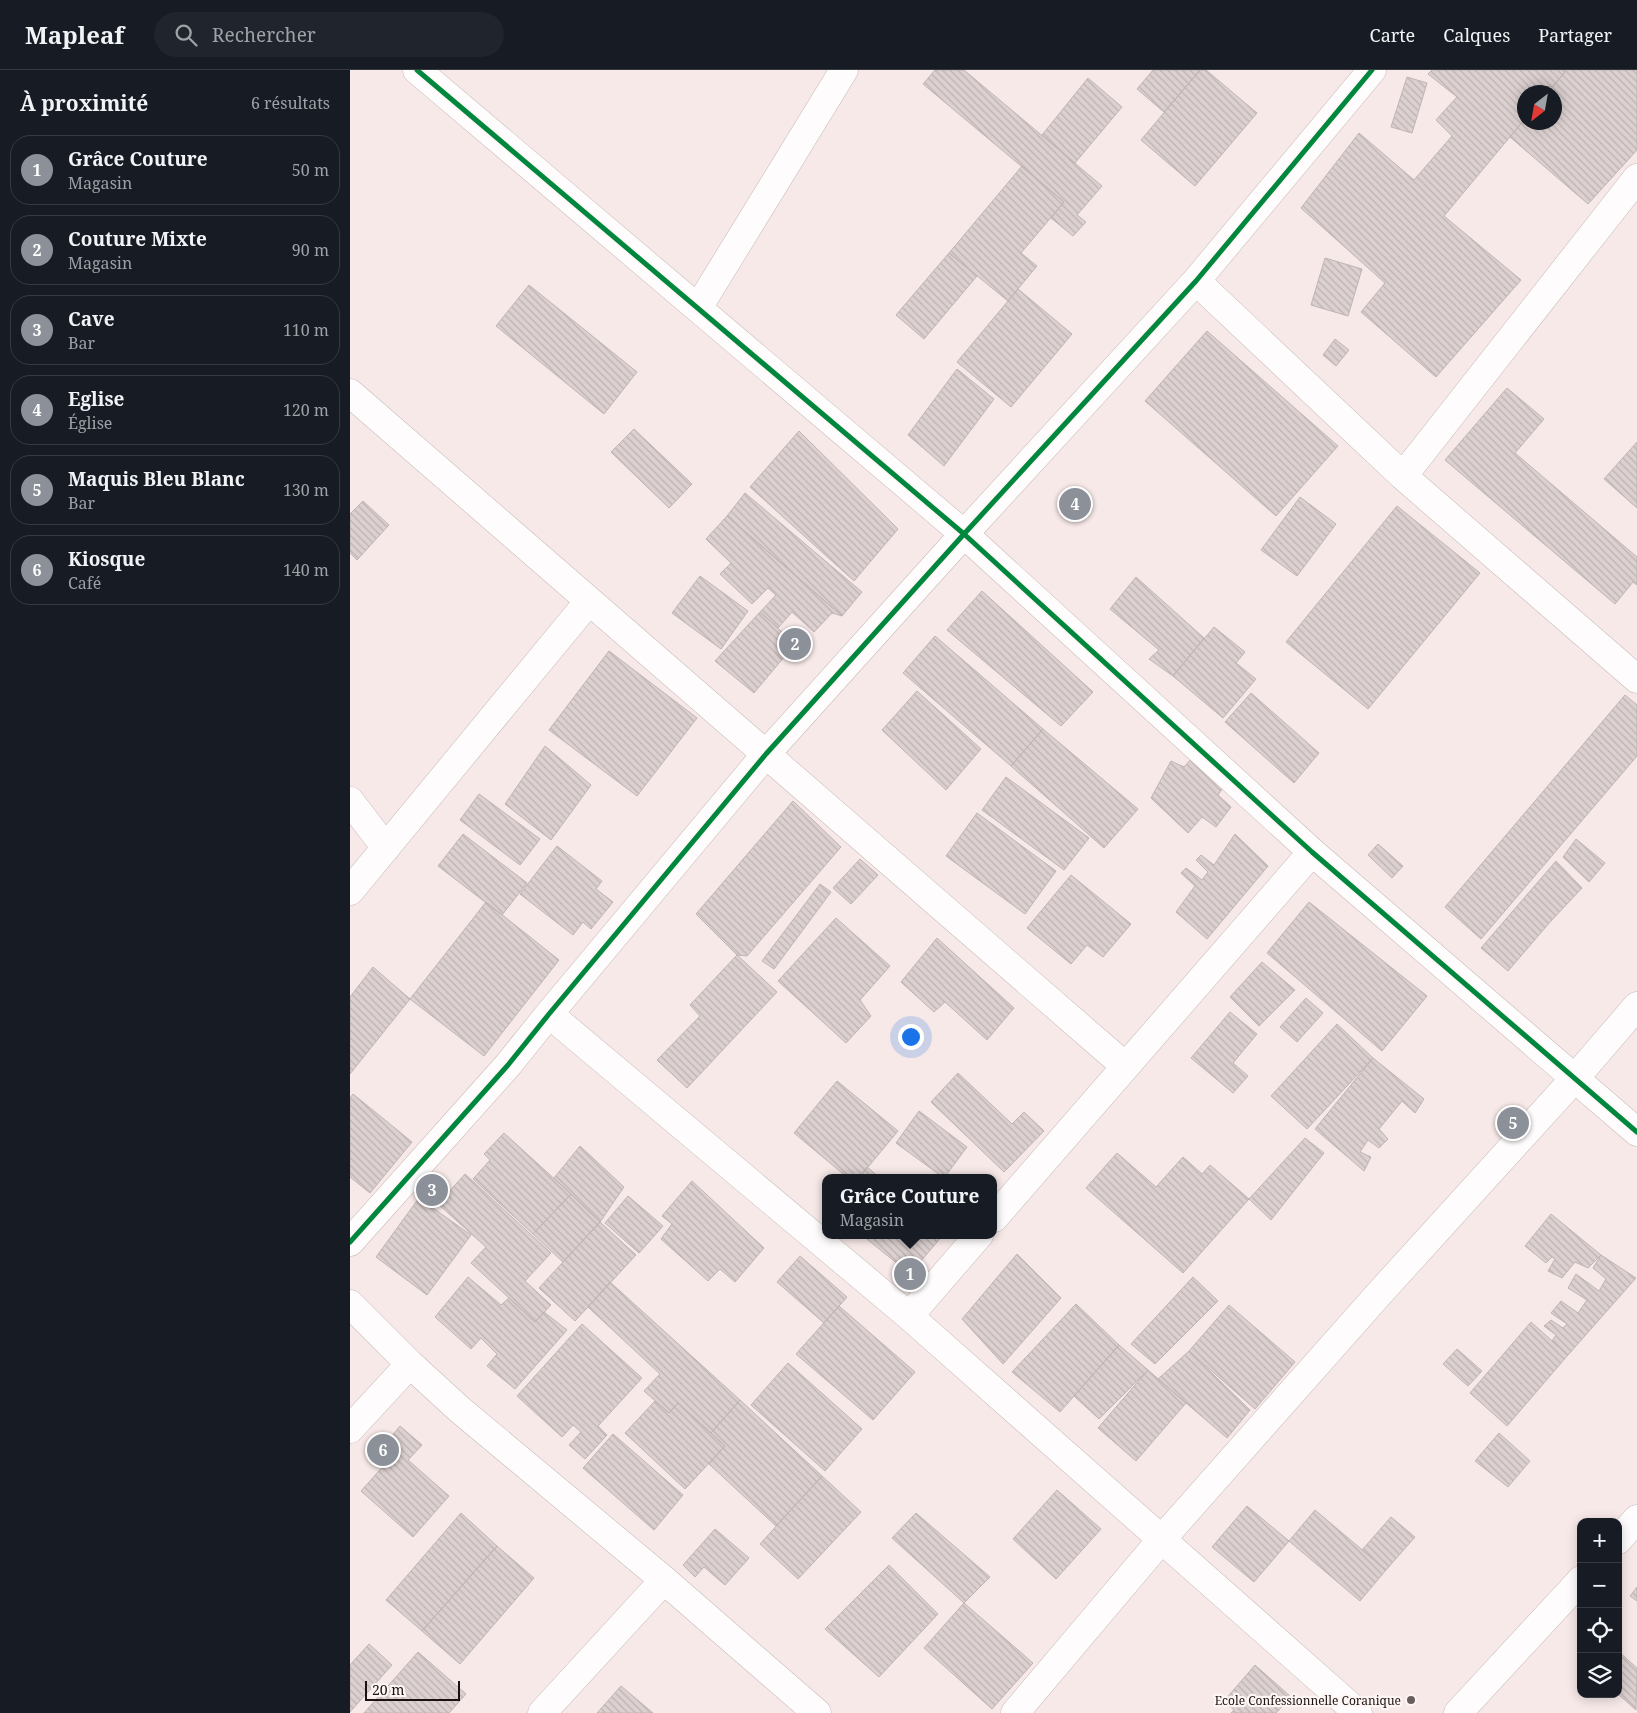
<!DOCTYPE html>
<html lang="fr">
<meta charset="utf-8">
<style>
:root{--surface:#171b24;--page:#20242c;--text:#f1f3f6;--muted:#9ea1a6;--line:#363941;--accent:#8c9099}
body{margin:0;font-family:"Noto Serif",serif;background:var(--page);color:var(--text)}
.controls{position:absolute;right:15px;bottom:15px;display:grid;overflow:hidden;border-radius:10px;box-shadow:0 2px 12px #0003}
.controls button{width:45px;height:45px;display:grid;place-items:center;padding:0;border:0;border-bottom:1px solid var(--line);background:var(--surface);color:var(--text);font:25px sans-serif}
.compass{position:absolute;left:1167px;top:15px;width:45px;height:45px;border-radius:50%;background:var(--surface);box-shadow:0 2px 12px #0003;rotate:211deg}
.scale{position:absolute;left:15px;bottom:12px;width:95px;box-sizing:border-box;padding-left:5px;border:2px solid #1b1110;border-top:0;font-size:14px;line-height:18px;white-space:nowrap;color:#1b1110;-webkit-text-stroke:4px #fdf6f5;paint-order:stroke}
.you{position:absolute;left:560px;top:966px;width:18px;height:18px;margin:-12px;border:4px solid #fff;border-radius:50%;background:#1a73e8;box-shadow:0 0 0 8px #1a73e833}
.badge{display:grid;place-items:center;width:32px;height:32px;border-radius:50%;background:var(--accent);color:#fff;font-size:16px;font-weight:700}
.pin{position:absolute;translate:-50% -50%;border:2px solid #fff;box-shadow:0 1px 5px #0006}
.popup{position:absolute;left:472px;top:1104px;width:175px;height:65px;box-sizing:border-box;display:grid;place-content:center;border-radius:10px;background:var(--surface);filter:drop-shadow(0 1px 4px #0005);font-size:16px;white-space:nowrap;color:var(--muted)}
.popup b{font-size:19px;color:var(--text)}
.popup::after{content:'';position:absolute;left:50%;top:100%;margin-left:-10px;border:10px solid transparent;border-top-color:var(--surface)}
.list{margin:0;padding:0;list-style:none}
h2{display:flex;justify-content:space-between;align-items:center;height:65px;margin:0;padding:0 20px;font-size:21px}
h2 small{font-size:16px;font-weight:400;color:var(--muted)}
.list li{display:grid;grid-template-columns:32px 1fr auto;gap:15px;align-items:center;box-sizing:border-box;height:70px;margin:0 10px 10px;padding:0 10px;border:1px solid var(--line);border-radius:20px}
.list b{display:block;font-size:19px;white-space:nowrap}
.list p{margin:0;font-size:16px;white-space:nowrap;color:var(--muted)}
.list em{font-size:16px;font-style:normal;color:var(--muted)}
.icon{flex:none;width:28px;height:28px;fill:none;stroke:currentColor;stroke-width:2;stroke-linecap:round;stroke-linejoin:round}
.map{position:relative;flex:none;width:1287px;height:1643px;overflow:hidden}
header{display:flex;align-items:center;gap:30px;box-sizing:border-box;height:70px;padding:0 25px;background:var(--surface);border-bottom:1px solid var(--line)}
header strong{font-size:24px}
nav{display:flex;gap:28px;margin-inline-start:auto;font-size:18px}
.search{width:350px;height:45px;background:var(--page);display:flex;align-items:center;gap:12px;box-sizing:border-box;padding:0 18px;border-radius:28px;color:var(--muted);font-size:19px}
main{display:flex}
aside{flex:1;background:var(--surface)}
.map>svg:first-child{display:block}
.building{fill:url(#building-back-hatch);stroke:#c0b4b4}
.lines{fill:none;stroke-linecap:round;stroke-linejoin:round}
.minor-casing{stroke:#c6bab9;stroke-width:29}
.minor{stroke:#fefcfc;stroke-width:28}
.cycleway-casing{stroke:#fdf6f5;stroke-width:8}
.cycleway{stroke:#00873e;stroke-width:5}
.poi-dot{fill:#685d5c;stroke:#fdf6f5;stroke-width:2}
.labels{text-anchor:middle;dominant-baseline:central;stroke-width:4.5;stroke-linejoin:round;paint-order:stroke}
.poi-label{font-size:12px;fill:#1b1110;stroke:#fdf6f5;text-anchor:end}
</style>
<header>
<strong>Mapleaf</strong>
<div class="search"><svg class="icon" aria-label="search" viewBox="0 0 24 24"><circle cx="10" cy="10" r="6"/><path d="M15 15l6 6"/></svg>Rechercher</div>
<nav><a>Carte</a><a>Calques</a><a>Partager</a></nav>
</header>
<main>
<aside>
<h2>À proximité<small>6 résultats</small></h2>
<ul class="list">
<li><span class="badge">1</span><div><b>Grâce Couture</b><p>Magasin</p></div><em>50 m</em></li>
<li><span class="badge">2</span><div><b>Couture Mixte</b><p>Magasin</p></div><em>90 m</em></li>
<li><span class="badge">3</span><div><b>Cave</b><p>Bar</p></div><em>110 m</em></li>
<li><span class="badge">4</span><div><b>Eglise</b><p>Église</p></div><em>120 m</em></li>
<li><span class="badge">5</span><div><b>Maquis Bleu Blanc</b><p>Bar</p></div><em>130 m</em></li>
<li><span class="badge">6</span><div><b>Kiosque</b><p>Café</p></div><em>140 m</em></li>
</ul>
</aside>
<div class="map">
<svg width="1287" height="1643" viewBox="0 0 1287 1643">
<defs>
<pattern id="building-back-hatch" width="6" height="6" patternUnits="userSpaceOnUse" patternTransform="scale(1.25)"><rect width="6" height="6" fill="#dcd1d0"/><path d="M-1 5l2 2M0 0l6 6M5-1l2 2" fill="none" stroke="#bcb2b2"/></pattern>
</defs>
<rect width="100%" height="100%" fill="#f7e9e8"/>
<path class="building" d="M585,0h29l138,116 -25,29 9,7 -13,14 -22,-18 13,-16 -141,-118z
M803,0h47l-36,42 -27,-23z
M850,0h6l51,43 -62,73 -54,-46z
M1082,0h130l3,2 -17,20h-24v28l-80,96 77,64 -85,97 -75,-65 24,-29 -84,-75 58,-75 55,47 38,-44 -16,-16 21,-23 -29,-23z
M1212,0h75v80l-49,54 -78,-67 14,-17v2h30v-30h-6l17,-20z
M1057,7l20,6 -15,50 -21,-6z
M738,8l34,29 -47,56 -33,-28z
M672,96l42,36 -43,51 16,13 -29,35 -59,-48z
M599,183l28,23 -53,63 -28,-24z
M975,188l37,11 -14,47 -37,-11z
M179,215l108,87 -33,42 -108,-88z
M668,219l54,45 -61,73 -54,-45z
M857,261l131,115 -62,70 -131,-115z
M985,269l14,11 -13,16 -13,-11z
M607,299l37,30 -50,67 -36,-31z
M1157,318l37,31 -29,34 122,104v28l-4,-3 -18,22 -170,-144z
M284,359l58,55 -23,24 -58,-56z
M449,361l99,98 -44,52 -104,-94z
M1287,372v66l-33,-29z
M395,423l117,99 -20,24 -115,-100z
M950,427l36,27 -39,52 -36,-26z
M13,431l26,24 -32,35 -7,-7v-39z
M1047,436l83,67 -112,136 -82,-67z
M377,446l115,100 -10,-3 -18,19 -22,-20 -14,16 -18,-16 16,-17 -8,-7 -16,16 -32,-30 11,-11 -25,-24z
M350,506l48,35 -27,38 -49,-36z
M786,507l68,61 -31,38 -24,-17 10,-9 -49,-41z
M632,521l111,101 -32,34 -114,-96z
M410,542l35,32 -41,49 -39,-32z
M864,557l31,25 -9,11 20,16 -33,39 -50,-42z
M585,566l108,93 -32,37 -108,-93z
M259,581l88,67 -60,78 -88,-66z
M567,621l64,58 -35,41 -64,-60z
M901,623l68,60 -25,30 -69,-61z
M1275,625l12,10v51l-156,183 -36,-32z
M693,659l95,80 -34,39 -93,-82z
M195,676l46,39 -40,55 -46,-36z
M843,687l31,29 -6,9 13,12 -15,20 -14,-10 -14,16 -37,-35 20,-37 13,6z
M656,707l83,61 -25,32 -82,-60z
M129,724l61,45 -20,26 -60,-45z
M443,731l48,46 -94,109 -10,-1 -41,-41z
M627,743l79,58 -31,43 -79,-58z
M113,764l64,49 -25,32 -64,-49z
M885,764l33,32 -61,73 -31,-27 19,-26 -14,-13 5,-5 16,12 6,-8 -12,-12 5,-5 13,10z
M1226,769l29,24 -16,19 -26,-25z
M1028,774l25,22 -11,12 -24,-23z
M207,776l45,35 -6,8 17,13 -22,27 -8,-7 -10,13 -53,-41z
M510,789l18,16 -27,29 -18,-16z
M1206,791l26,27 -31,33 -43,50 -27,-23z
M721,805l60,49 -28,33 -16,-12 -16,19 -44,-36z
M470,814l11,8 -57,77 -12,-8z
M136,832l73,58 -75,96 -74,-57z
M959,832l118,94 -45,55 -115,-98z
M486,848l54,48 -30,34 11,16 -25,27 -68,-62z
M587,868l77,70 -27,32 -42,-38 -11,10 -33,-30z
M387,885l40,37 -90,96 -30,-28 43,-44 -10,-11z
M912,892l33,28 -36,36 -29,-29z
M23,897l37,32 -60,75v-77z
M956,928l17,15 -26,29 -17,-15z
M880,942l27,22 -24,29 15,13 -15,17 -42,-35z
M987,954l36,34 -66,71 -36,-33z
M1023,988l51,41 -9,14 -13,-12 -23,28 9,10 -9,9 -11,-8 -8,12 11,5 -7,14 -49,-42z
M608,1003l54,51 12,-12 20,19 -40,41 -73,-70z
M487,1011l61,50 -39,47h-11l-54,-45z
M3,1024l59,48 -42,51 -20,-16v-79z
M569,1041l48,36 -23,31 -48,-35z
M154,1063l67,61 -38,40 -60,-55 17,-19 -6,-6z
M955,1068l19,15 -53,67 -22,-21z
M230,1076l44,41 -24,35 -46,-44z
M767,1083l39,34 27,-30 19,17 8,-9 39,34 -66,74 -97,-85z
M517,1097l13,11h-21z
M115,1104l86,79 -26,28 26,24 -16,17 -64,-59 15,-16 -48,-43z
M342,1111l72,67 -29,34 -15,-13 -12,12 -47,-42 11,-15 -10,-8z
M221,1124l29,28 -37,40 -30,-28z
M278,1126l35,30 -24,27 -34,-30z
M69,1128l52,37 -44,60 -51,-38z
M1201,1144l50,41 -13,13 -13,-6 -13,16 -14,-7 7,-12 -3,-2 -6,6 -21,-17z
M250,1152l36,33 -61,66 -36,-33z
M512,1165h81l-33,39z
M667,1184l44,44 -58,66 -41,-45z
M1251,1185l35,23 -68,77 -16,-14 4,-6 -12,-9 7,-6 12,8 4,-4 -16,-11 10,-12 17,12 9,-13 -19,-12 8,-14 23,17 7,-12 -13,-11z
M450,1186l47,41 -23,26 -47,-41z
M118,1207l33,28 8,-7 26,24 9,-10 23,18 -52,59 -28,-23 10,-12 -16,-16 -10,11 -36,-32z
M843,1207l25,24 -63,63 -24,-20z
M260,1212l130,118 -29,33 -33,-30 -9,10 -25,-22 16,-17 -72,-67z
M726,1234l43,41 -59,67 -48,-40z
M879,1235l66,57 -40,47 -66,-58z
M489,1236l76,66 -42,48 -77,-66z
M1181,1252l37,33 -61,71 -37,-33z
M232,1254l60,54 -44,48 9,9 -22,24 -16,-14 12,-13 -8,-7 -11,12 -45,-41z
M769,1275l29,25 -49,49 -25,-23z
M1107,1279l25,22 -14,15 -25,-22z
M839,1281l61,59 -23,28 -69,-59z
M438,1293l74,66 -37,42 -74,-66z
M798,1300l38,33 -50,58 -38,-33z
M390,1330l82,76 -46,50 -67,-62 16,-18 -14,-13z
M305,1331l14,12 9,-10 47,43 -40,43 -60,-56z
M50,1356l22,19 -14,15 41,36 -36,41 -52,-46 34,-38 -10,-9z
M1149,1363l31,28 -22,26 -33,-26z
M263,1364l70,61 -29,35 -71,-62z
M472,1406l39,36 -63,67 -38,-35z
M707,1420l44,39 -45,50 -43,-40z
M897,1436l42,35 -35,41 -42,-35z
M965,1440l71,60 -26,31 -71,-60z
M111,1443l36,33 -75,85 -36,-31z
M566,1443l74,64 -26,26 -72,-65z
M1041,1447l24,20 -29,33 -24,-20z
M365,1459l34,29 -24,27 -21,-18 -9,10 -12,-12z
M147,1476l37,32 -74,86 -38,-33z
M539,1495l49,49 -59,63 -54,-48z
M1287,1517v14l-7,-5z
M614,1533l69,60 -41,46 -68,-61z
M19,1574l23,21 -42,47v-47z
M1268,1581l19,17 -1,42 -18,-16z
M68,1582l48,42 -17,19h-85z
M905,1595l36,32 -15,16h-45l3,-3 -10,-9z
M271,1616l32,27h-56z"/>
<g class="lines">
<defs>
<path id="minor" d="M67,0l547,464 348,318 325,280
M846,211l207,195 234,203
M348,238l146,-238
M0,323l775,673
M1053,406l234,-298
M0,731l36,47
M0,821l239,-290
M199,944l360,302 449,397
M644,1148l318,-366
M0,1172l158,-177 41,-51 217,-260 198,-220 232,-253 176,-211
M0,1234l60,60 49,45 205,171 153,133
M559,1246l70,-81
M0,1359l60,-65
M1268,1470l19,-21
M192,1643l122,-133
M665,1643l146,-173 217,-245 197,-217 62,-72
M1108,1643l123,-133"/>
</defs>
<use href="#minor" class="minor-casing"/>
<use href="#minor" class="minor"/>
<defs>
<path id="cycleway" d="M67,0l547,464 348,318 325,280
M0,1172l158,-177 41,-51 217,-260 198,-220 232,-253 176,-211"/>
</defs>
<use href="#cycleway" class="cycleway-casing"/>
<use href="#cycleway" class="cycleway"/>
</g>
<circle class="poi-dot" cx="1061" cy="1630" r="5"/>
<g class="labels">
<g class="poi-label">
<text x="1051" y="1630">Ecole Confessionnelle Coranique</text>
</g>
</g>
</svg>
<div class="controls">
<button>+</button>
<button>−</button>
<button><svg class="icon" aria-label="locate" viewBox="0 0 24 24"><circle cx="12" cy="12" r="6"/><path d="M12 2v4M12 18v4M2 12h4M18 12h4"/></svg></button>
<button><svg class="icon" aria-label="layers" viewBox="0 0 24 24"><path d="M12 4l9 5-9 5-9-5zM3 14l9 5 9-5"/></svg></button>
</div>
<svg class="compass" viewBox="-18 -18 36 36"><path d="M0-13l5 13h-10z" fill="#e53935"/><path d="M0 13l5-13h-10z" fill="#9ea1a6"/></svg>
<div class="scale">20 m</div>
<div class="you"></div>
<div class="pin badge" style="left:560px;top:1204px">1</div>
<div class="popup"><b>Grâce Couture</b>Magasin</div>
<div class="pin badge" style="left:445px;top:574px">2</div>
<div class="pin badge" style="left:82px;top:1120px">3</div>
<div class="pin badge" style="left:725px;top:434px">4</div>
<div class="pin badge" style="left:1163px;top:1053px">5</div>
<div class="pin badge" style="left:33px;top:1380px">6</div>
</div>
</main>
